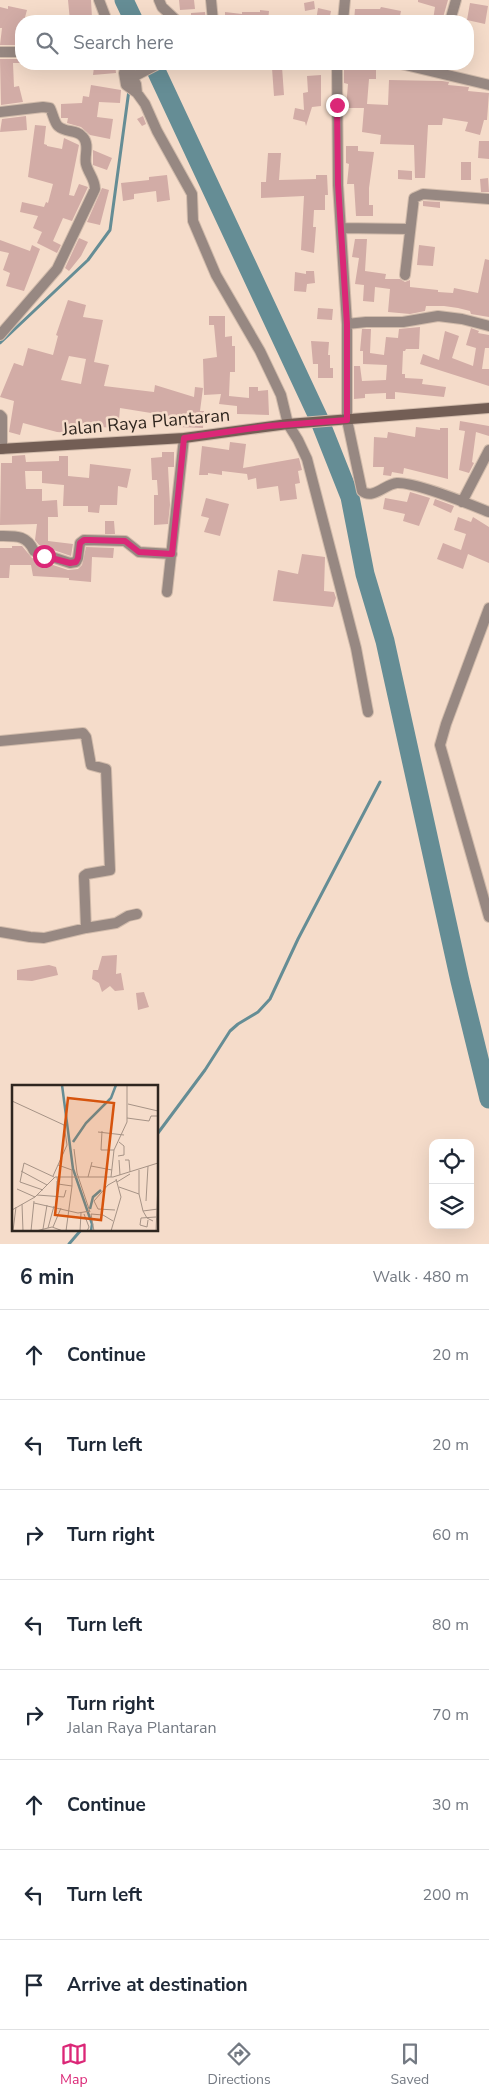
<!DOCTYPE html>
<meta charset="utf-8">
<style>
:root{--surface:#fff;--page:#f2f2f3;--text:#1f2937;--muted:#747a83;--line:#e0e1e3;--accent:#db2777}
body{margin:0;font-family:"Nunito Sans",sans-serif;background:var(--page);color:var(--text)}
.controls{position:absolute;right:15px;bottom:15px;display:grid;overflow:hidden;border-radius:10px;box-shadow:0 5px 20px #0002}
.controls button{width:45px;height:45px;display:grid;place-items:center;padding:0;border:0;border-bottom:1px solid var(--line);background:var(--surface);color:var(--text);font:25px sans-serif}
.stop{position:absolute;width:15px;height:15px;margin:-11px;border:4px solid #db2777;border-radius:50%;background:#fff}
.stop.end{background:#db2777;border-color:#fff;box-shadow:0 1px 5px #0008}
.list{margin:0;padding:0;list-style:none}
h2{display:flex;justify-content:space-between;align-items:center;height:65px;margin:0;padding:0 20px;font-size:21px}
h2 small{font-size:16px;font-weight:400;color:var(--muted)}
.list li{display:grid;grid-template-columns:32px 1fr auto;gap:15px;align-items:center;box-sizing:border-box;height:90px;padding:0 20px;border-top:1px solid var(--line)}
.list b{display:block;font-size:19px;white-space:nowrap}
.list p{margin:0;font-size:16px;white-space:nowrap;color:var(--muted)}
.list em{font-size:16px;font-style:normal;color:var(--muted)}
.icon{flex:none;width:28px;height:28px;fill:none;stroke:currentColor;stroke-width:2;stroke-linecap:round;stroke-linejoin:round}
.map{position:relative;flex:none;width:489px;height:1244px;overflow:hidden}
.search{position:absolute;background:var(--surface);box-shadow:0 5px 20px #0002;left:15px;right:15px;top:15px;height:55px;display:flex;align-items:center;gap:12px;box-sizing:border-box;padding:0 18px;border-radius:20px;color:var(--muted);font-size:19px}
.sheet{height:785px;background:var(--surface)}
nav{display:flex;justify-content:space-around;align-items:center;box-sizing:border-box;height:70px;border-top:1px solid var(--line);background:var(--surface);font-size:14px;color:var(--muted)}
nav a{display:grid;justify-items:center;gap:2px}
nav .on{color:var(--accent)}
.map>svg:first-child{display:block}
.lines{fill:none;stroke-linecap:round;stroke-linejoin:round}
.stream{stroke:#658d95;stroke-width:3}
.river{stroke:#658d95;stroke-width:19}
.building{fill:#d2aca6;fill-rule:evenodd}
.street-casing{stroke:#d1bbab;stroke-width:12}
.secondary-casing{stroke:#d1bbab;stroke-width:12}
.street{stroke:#978882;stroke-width:10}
.secondary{stroke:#735e55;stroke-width:10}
.route{stroke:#db2777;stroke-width:6}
.labels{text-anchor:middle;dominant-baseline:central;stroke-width:5;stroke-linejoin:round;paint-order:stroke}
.street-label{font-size:18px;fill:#2f261f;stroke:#f5dcca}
.inset-river{fill:none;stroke:#658d95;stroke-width:2.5}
.inset-road{fill:none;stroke:#a69386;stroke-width:1}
.view{fill:#d6540e;fill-opacity:0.15;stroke:#d6540e;stroke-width:2.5}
.inset-edge{fill:none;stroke:#2f261f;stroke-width:2.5}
</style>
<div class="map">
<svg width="489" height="1244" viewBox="0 0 489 1244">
<rect width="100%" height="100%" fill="#f5dcca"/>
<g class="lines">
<path class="stream" d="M0,343l88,-83 22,-30 19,-140
M158,1133l47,-63 25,-39 8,-7 20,-12 12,-13 28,-60 82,-157
M69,1244l12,-14"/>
<path class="river" d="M124,0l10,21
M153,64l166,355 31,78 15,77 20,67 75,340 29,118"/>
</g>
<path class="building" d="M68,0h23l1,18h-5l1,3h-18z
M179,0h15l1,9 -15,1z
M418,0h30l-6,21 -9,-1 2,-13 -17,-5z
M314,1l1,8 -10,2 -1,-8z
M470,3l18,3 -3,18 -18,-4z
M8,6l19,4 -3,11h-3v24h-21l2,-17h-2v-21l8,2z
M381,7l20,4 -2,10h-10l1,-1 -22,-4 -1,5h-13l1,-12h25z
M318,8l13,3 -2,10h-13z
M260,10l9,1 -1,10h-43v-9l17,2v-2h18z
M205,12l1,9h-15v-8z
M0,59h21v4h-8l1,24 5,-1 4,16 -22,3z
M102,64h13l1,9 -23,2 1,-8 8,-1z
M344,64h32v15h-7l-2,25 21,1 1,-25 53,1 7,1 -1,3 21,2 -1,4 21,2 -2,27h-3l-4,15 -15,-4 3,-9 -25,-4 -1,7h-14l-3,53h-10l-1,-33 -34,-1 1,-9 -19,-3 2,-24h-18l2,-24 -4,-1z
M282,67l2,28 -10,1 -2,-28z
M321,75v31l-9,1 -6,19 -1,-4 -12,-3 2,-11 9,2 -1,-17 5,-1 -1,-16z
M91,85l30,5 -1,13 -21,-1 -2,15 16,2 -3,20 -20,-4 -9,-8 -14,-4 1,-5h-7v-14l21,-1 1,-7 6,1z
M26,116l1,14 -27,2 2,-13z
M143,116l3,8 -4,2 -5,-7z
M35,125l11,1 -2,18 3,1v1l15,3 2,-11 15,7 -10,50 5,1 5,-12 9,3 -16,34 -9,-3 -10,23 8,4 -4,8 -20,-10 5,-11 -9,-4 5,-12 -18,-4 2,-10 22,5 2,-5 2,1 5,-19 -25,-7z
M479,141h10v18l-11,-1z
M346,146h12v5l16,1 -5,36v17h4v11h-17l-2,-32h-7l2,-20 -3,-1z
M93,150l19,8 -5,12 -14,-5z
M268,153h13l-2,27 37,-1v-4h11l1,20h-3v15h-11l-1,17h3l-2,26 -13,-3 3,-54 -43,2v-16h5z
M461,162h10v18h-10z
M398,170l14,1v9l-14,-1z
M167,175l3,25 -13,2 -1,-11 -22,3v5l-11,2 -2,-18 28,-3v-3z
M488,178l1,14h-8l-1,-13z
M102,188l7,2 -9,35 -13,-3z
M423,201l17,1v6l-17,-2z
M79,238l9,4 -7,14 -12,15 -4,-3z
M355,239h12l-2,32 21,3 -1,5h15l5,3 5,-2v7l28,3v2l15,1 1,-5 24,5 7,-34 4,1v57l-18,-3 -1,-3 -12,-3 -14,-2h-18l-1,5 -15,3 -22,-2 2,-23 -15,-2 -1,15 -11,-1 1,-16 -9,-1 4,-26 -7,-1z
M0,240l30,11 2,-6 8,4 -16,42 -18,-5 4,-13 -7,-3 6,-17 -9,-2z
M419,245l16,2 -2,19 -16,-1z
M306,271h8l1,12 -8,1 -1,8 -12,-1 1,-19 11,2z
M68,300l18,5 -3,12 20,3 -9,42 15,3 -5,21 50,6 1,-7 39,12 1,-10 8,1 -3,23h4l-1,17 -25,-1 1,-5 -16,-2v-3l-12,-2v-2l-31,-5 -1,12 -3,-1v9l-16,-1 -1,5 -27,-4 -1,5 -14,-1 -34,-9 -3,12 -11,-3 5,-31 -14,-4 14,-34 9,3 5,-18 25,7 5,-19 -2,-1zM69,356l17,3 -5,25 -20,-4z
M318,308l15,1 -1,11 -15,-1z
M209,316h16v21l7,-1v10h3v26h-5l-1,24 20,2v-11h9v4l10,-1 1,25 -32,-1v-8l-18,-2 2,-10 -17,1 -1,-36 14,-2 -3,-32h-5z
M420,327l-1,22h-13l-1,2h-2l-1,23h3v4l18,1 -1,5 24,3 -2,10 -49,-5v7h-9v-6l-21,1v4l-11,1v-33h6l2,15 24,-1 1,-15 -24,-1v-13h-3l2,-22h9l-1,24 14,2 2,-18 12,1 1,-9z
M471,328l8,3 -1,2 11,2v13h-4l-3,21h7v17l-69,-22 3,-10 16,6 6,-29 14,5 -7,22 21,8 3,-18 -10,-3z
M311,341l18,1 -1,13h2v13h3v10h-15v-14h-5z
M460,421l29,5v10l-13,-4 -4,30 2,1 -5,10 -10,-3 6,-39 -6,-1z
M416,427l24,3v-2h8v51l-44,-11 -1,6 -11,-2 -1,4 -8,-1 1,-8h-11l1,-30 13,1 1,-6 27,5z
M230,442l16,2 -3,24 56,-10 3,12 -4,1 2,12 -5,1 2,15 -17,2 -2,-15 -21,3 -1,-11 -8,2 -1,-6 -25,-3v4l-14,-2v2h-9l3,-29 27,4z
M162,452h12v15h-6l2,38 -2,19 -14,1v-30h4l-1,-15h-5l-1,-22 11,-1z
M25,455l1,7 33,-1v-5h9v20l21,2 1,-14 41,5 -4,19 -9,-2 -1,19h-17l-1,8 -11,-1v-6h-25l1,-21 -22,-2v-12h-17l1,18h16v12l15,-1 1,17h-10v24l25,3 -2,12 -32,-11 -4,-5 2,-16 -37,1 1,-62h11v-7z
M410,492l20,6 -11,28 -16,-5 2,-7 -22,-5 2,-11 22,4z
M206,498l23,6 -9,32 -16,-4 5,-14 -8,-2z
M435,499l19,7 -3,7 -18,-8z
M458,517l13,5 2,-5 16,10v36l-21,-9 -5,15 -26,-10 6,-16 18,7 5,-16 -12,-4z
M105,521h9l1,13h-10z
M12,546h10l10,12 36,12 10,-1 4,-4 4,-18 28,1 -1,10 -21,-1 -1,25 -22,-2v-2l-36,-2 -2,-11h-21l-1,13h-9v-30h12z
M302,554l23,3 -1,34 10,1 2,6 -3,9 -60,-6 5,-31 20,4z
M117,955l-1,19 5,-1 3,17 -9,1 -5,-5 -8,6 -3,-9 -7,-4 1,-9h5l4,-14z
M49,965l7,2 2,8 -26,6 -15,-1v-10z
M144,992l5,15 -11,3 -2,-17z"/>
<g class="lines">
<defs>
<path id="street" d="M99,0l8,21
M159,0l3,7 15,14
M211,0l2,21
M343,21l2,-21
M450,21l6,-21
M0,52h21
M126,64l-2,9 2,12 11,8 8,11 12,27 35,63 1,27 23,54 44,76 21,44 7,29 10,16 9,19 49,189 12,64
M337,64l1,121 9,139 19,-2h37l35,-6 24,3 27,7
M401,64l88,21
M126,65l10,19 1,9
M133,77l25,-13
M0,112l43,-5 7,1c3,6 4,14 8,18 7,7 19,3 25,11 7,8 1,18 3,27 2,9 9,15 9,25l-38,80 -57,66
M341,228l69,1
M405,275l9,-77 9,-4 66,5
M347,324v96l15,71c11,9 23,-7 35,-8 19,-1 72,21 92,29
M0,415l2,2v32
M462,502l27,-52
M0,536c16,0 27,-1 34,15l36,12 6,-1 2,-4 2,-15 4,-3 41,1 14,11 33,2
M167,592l17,-154
M489,608l-43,116 -6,21 49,172
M0,741l83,-8 3,4 5,28 15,4 4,101 -23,4 -3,2 2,52
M0,932l30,5 14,1 42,-10 30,-5 12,-7 9,-2"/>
<path id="secondary" d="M0,449l184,-11 104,-14 201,-16"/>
</defs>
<use href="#street" class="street-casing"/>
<use href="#secondary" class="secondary-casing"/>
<use href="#street" class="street"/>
<use href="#secondary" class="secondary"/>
</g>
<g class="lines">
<path class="route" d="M44,556l26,7 6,-1 2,-4 2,-15 4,-3h5l36,1 14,11 33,2 12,-116 85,-12 78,-6v-96l-9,-140 -1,-79"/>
</g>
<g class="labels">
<g class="street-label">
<text transform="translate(146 422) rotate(-5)">Jalan Raya Plantaran</text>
</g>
</g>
<g transform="translate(12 1085)">
<rect width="146" height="146" fill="#f5dcca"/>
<path class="inset-river" d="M50,0l11,84 19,55 -1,7M61,57l13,-19 25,-25 5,-13M78,124l3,-12 8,-7"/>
<path class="inset-road" d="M0,16l52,24 3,20 -14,31M116,19l30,7M115,33l22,3 2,-5h7M90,46l-1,19h13M86,47l26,3M62,64l3,24 13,39M106,71l6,-1v-9l-5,-4M107,75l1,15M113,75h4l1,12M46,80l14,5v16M79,81l21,4M127,85v24M9,86l26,14M45,92l1,7 14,2 -6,45M76,92l4,-15M99,92l3,-27 13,-28v-37M105,97l13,-8M107,102l20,7M5,104l18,8M31,105l-23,-8 4,-19 30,14M127,109l4,17 4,7 6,3M25,110l27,2 2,-7M134,116l2,-35M22,118l44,10 12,-2M10,119l1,27M44,122l1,-26M0,125l23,-13 20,-20h58l45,-14M103,125l-17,-1 -4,-8 14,-16 9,-5M131,126l15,-2M72,129l5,13 -2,4M79,129l12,1 10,6M79,129l3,17M136,135l-1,7 -7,-2 1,-7 15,-1M41,142l8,-19M36,143l6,-22M31,144l4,-24M1,146l3,-24M19,146l3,-30M24,146l16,-4 11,4M68,146l1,-18M99,146l10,-34 -5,-18M144,146l2,-48"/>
<path class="view" d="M56,13l46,5 -13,117 -46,-5z"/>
<rect width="146" height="146" class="inset-edge"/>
</g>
</svg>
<div class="controls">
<button><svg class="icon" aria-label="locate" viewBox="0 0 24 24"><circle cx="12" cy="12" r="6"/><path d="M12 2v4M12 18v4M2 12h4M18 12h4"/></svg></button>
<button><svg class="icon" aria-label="layers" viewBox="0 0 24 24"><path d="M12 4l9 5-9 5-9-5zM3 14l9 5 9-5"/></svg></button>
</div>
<div class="stop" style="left:44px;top:556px"></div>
<div class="stop end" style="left:337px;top:105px"></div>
<div class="search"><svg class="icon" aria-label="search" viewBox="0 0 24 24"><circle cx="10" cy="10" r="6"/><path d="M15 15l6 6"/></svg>Search here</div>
</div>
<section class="sheet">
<h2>6 min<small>Walk · 480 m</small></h2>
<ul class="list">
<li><svg class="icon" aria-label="ahead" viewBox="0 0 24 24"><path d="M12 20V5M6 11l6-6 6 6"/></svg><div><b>Continue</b></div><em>20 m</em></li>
<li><svg class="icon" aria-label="left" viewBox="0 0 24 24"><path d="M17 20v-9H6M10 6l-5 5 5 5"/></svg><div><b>Turn left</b></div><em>20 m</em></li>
<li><svg class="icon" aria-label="right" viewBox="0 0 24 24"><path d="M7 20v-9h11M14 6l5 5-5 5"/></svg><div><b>Turn right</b></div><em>60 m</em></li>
<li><svg class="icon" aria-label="left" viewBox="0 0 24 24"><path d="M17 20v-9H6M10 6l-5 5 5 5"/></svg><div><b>Turn left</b></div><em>80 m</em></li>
<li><svg class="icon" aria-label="right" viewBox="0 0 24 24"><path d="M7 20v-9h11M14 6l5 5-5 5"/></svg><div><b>Turn right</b><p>Jalan Raya Plantaran</p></div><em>70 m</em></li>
<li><svg class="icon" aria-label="ahead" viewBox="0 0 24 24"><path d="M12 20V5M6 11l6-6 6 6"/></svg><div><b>Continue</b></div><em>30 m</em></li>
<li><svg class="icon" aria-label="left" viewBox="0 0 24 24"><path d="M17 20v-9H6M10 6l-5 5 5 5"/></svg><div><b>Turn left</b></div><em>200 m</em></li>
<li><svg class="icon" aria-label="arrive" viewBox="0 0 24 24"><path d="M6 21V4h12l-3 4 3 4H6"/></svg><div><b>Arrive at destination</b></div></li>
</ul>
</section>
<nav>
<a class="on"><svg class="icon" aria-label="map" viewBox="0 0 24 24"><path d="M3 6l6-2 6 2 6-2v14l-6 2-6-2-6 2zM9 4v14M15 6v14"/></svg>Map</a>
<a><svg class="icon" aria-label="directions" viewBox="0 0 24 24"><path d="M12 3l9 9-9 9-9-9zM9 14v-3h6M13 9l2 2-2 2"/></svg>Directions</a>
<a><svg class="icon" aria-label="saved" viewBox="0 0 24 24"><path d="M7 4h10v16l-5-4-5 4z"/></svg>Saved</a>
</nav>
